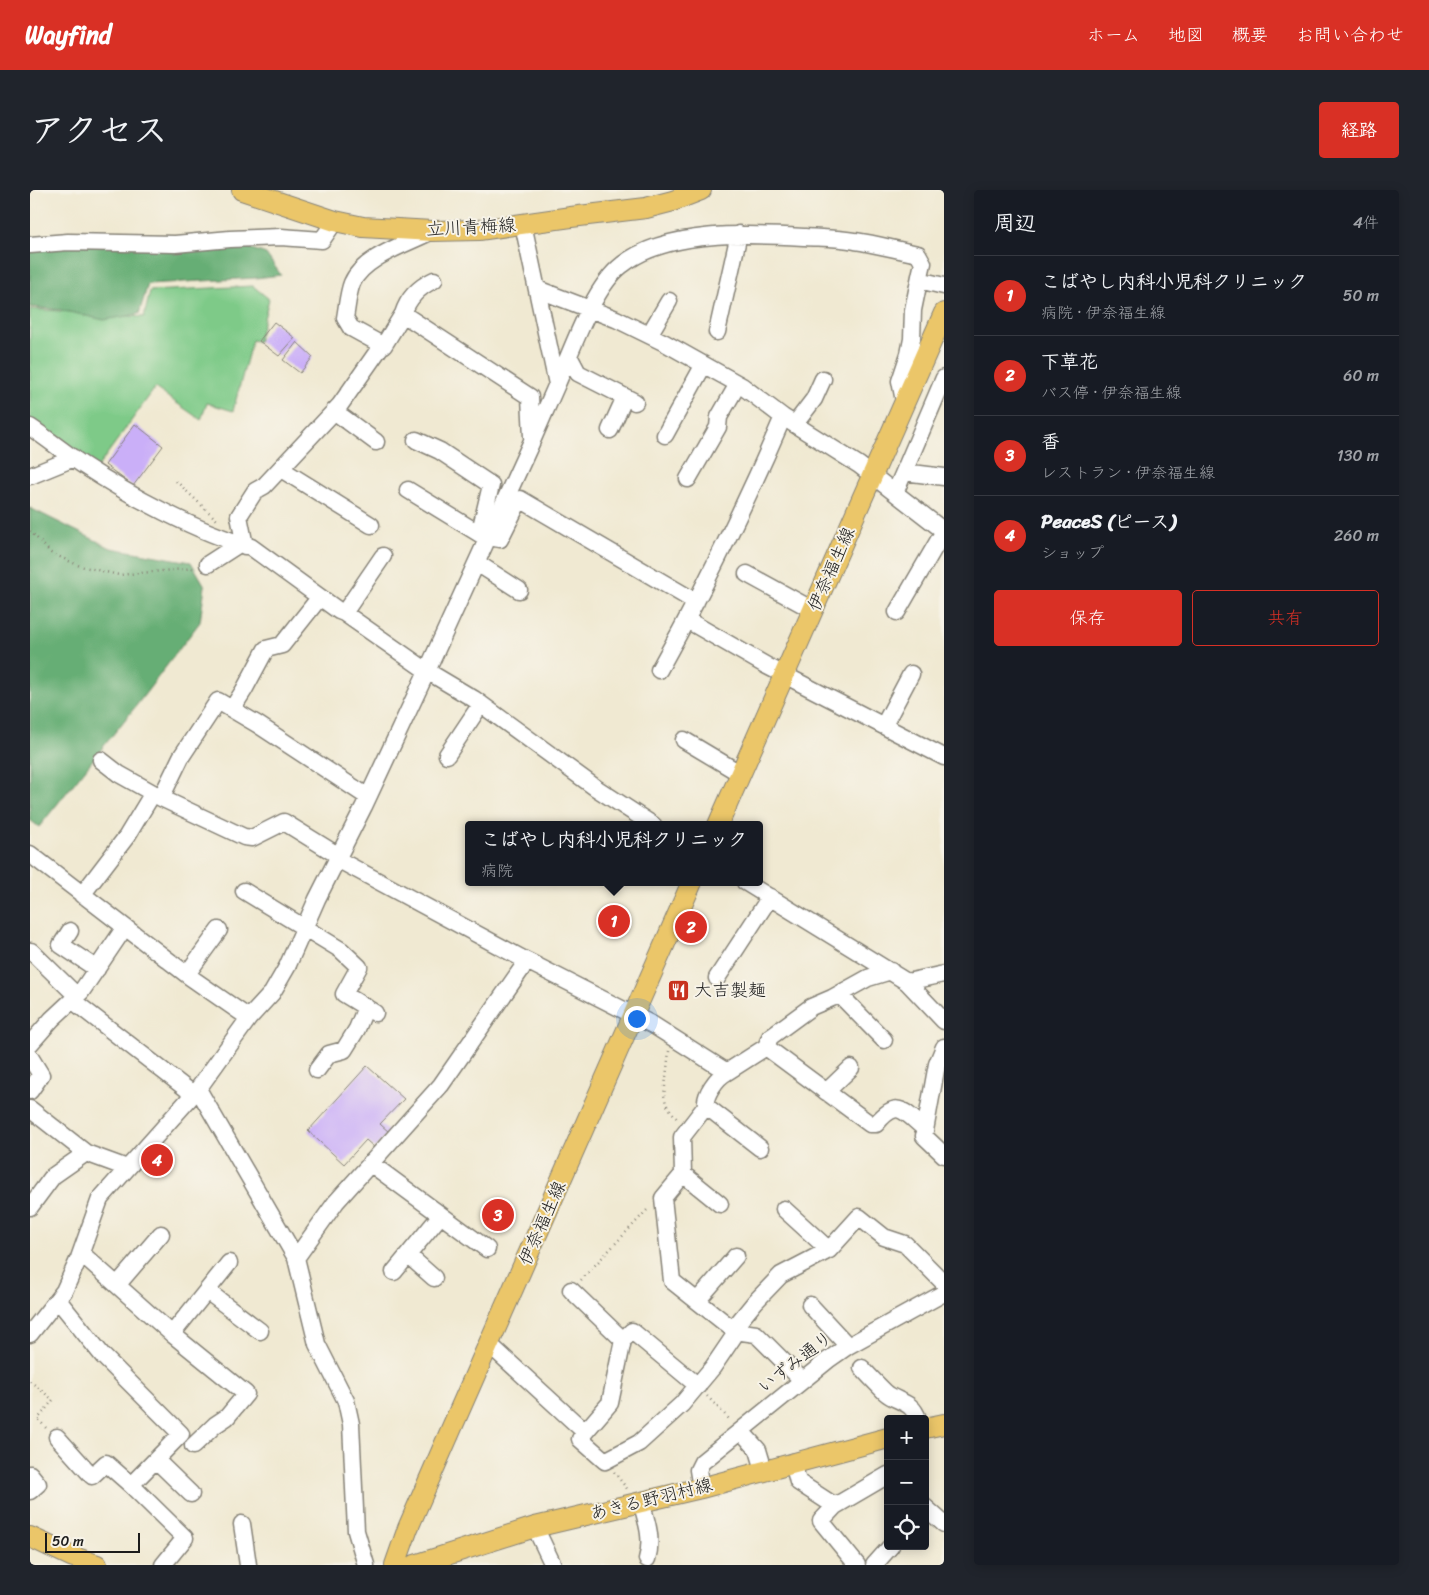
<!DOCTYPE html>
<html lang="ja">
<meta charset="utf-8">
<style>
:root{--surface:#171b24;--page:#20242c;--text:#f1f3f6;--muted:#9ea1a6;--line:#363941;--accent:#d93025}
body{margin:0;font-family:Sriracha,"Klee One",sans-serif;background:var(--page);color:var(--text)}
.controls{position:absolute;right:15px;bottom:15px;display:grid;overflow:hidden;border-radius:5px;box-shadow:0 2px 12px #0003}
.controls button{width:45px;height:45px;display:grid;place-items:center;padding:0;border:0;border-bottom:1px solid var(--line);background:var(--surface);color:var(--text);font:25px sans-serif}
.scale{position:absolute;left:15px;bottom:12px;width:95px;box-sizing:border-box;padding-left:5px;border:2px solid #1c1c1c;border-top:0;font-size:14px;line-height:18px;white-space:nowrap;color:#1c1c1c;-webkit-text-stroke:4px #f7f3e8;paint-order:stroke}
.you{position:absolute;left:606px;top:828px;width:18px;height:18px;margin:-12px;border:4px solid #fff;border-radius:50%;background:#1a73e8;box-shadow:0 0 0 8px #1a73e833}
.badge{display:grid;place-items:center;width:32px;height:32px;border-radius:50%;background:var(--accent);color:#fff;font-size:16px;font-weight:700}
.pin{position:absolute;translate:-50% -50%;border:2px solid #fff;box-shadow:0 1px 5px #0006}
.popup{position:absolute;left:435px;top:631px;width:298px;height:65px;box-sizing:border-box;display:grid;place-content:center;border-radius:5px;background:var(--surface);filter:drop-shadow(0 1px 4px #0005);font-size:16px;white-space:nowrap;color:var(--muted)}
.popup b{font-size:19px;color:var(--text)}
.popup::after{content:'';position:absolute;left:50%;top:100%;margin-left:-10px;border:10px solid transparent;border-top-color:var(--surface)}
.list{margin:0;padding:0;list-style:none}
h2{display:flex;justify-content:space-between;align-items:center;height:65px;margin:0;padding:0 20px;font-size:21px}
h2 small{font-size:16px;font-weight:400;color:var(--muted)}
.list li{display:grid;grid-template-columns:32px 1fr auto;gap:15px;align-items:center;box-sizing:border-box;height:80px;padding:0 20px;border-top:1px solid var(--line)}
.list b{display:block;font-size:19px;white-space:nowrap}
.list p{margin:0;font-size:16px;white-space:nowrap;color:var(--muted)}
.list em{font-size:16px;font-style:normal;color:var(--muted)}
.actions{display:flex;gap:10px;padding:15px 20px}
.actions a{flex:1;padding:11px 0;border:1px solid var(--accent);border-radius:5px;text-align:center;font-size:18px;color:var(--accent)}
.actions .main{background:var(--accent);color:#fff}
.icon{flex:none;width:28px;height:28px;fill:none;stroke:currentColor;stroke-width:2;stroke-linecap:round;stroke-linejoin:round}
.map{position:relative;flex:none;width:914px;height:1375px;overflow:hidden;border-radius:5px}
header{display:flex;align-items:center;gap:30px;box-sizing:border-box;height:70px;padding:0 25px;background:var(--accent);color:#fff}
header strong{font-size:24px}
nav{display:flex;gap:28px;margin-inline-start:auto;font-size:18px}
.intro{display:flex;align-items:center;justify-content:space-between;box-sizing:border-box;height:120px;padding:0 30px}
h1{margin:0;font-size:35px}
.button{padding:12px 22px;border-radius:5px;background:var(--accent);color:#fff;font-size:18px;font-weight:700}
main{display:flex;gap:30px;padding:0 30px}
aside{flex:1;background:var(--surface);border-radius:5px;box-shadow:0 2px 12px #0003}
.map>svg:first-child{display:block}
.green{fill:#7eca88;stroke:#4d7352}
.forest{fill:#66ae74;stroke:#416548}
.building{fill:#caaff8}
.lines{fill:none;stroke-linecap:round;stroke-linejoin:round}
.minor-casing{stroke:#868277;stroke-width:19}
.major-casing{stroke:#868277;stroke-width:22}
.path{stroke:#868277;stroke-width:2.5;stroke-dasharray:1 4;stroke-linecap:butt}
.minor{stroke:#fff;stroke-width:16}
.major{stroke:#ebc669;stroke-width:20}
.labels{text-anchor:middle;dominant-baseline:central;stroke-width:4;stroke-linejoin:round;paint-order:stroke}
.street-label{font-size:18px;fill:#1c1c1c;stroke:#f7f3e8}
.poi-label{font-size:18px;fill:#1c1c1c;stroke:#f7f3e8;text-anchor:start}
</style>
<header>
<strong>Wayfind</strong>
<nav><a>ホーム</a><a>地図</a><a>概要</a><a>お問い合わせ</a></nav>
</header>
<div class="intro"><h1>アクセス</h1><a class="button">経路</a></div>
<main>
<div class="map">
<svg width="914" height="1375" viewBox="0 0 914 1375">
<rect width="100%" height="100%" fill="#f7f3e8"/>
<filter id="ink" filterUnits="userSpaceOnUse"><feTurbulence type="fractalNoise" baseFrequency=".02" numOctaves="2"/><feDisplacementMap in="SourceGraphic" scale="10" xChannelSelector="R" yChannelSelector="G"/><feConvolveMatrix kernelMatrix="1 2 1 2 8 2 1 2 1" color-interpolation-filters="sRGB"/></filter>
<filter id="wash" filterUnits="userSpaceOnUse"><feTurbulence type="fractalNoise" baseFrequency=".0096" numOctaves="4" result="noise"/><feDisplacementMap in="SourceGraphic" scale="20" xChannelSelector="R" yChannelSelector="G"/><feGaussianBlur stdDeviation="1.12" result="paint"/><feColorMatrix in="noise" values="0 0 0 0 0 0 0 0 0 0 0 0 0 0 0 0 0 1.4 0 .05"/><feComposite in="paint" operator="in"/></filter>
<g filter="url(#wash)">
<rect width="100%" height="100%" fill="#f0e9d2"/>
<path class="green" d="M223,96l16,13 -11,43 -6,-2 -19,71 -26,-8 -6,17 -46,-32 -58,80 -67,-46v-113l114,8 6,-26z"/>
<path class="forest" d="M203,52l33,12 15,21 -25,3 -108,6 -9,30 -35,6 -43,-10 -31,-3v-64z
M0,318l81,40 80,14 14,24 -5,36 -64,84 -97,121 -9,-7z"/>
<g id="blocks">
<path class="building" d="M244,132l21,16 -16,18 -20,-15z
M267,152l16,15 -13,16 -17,-13z
M105,234l28,22 -30,40 -28,-21z
M337,876l37,33 -24,25 9,8 -14,16 -9,-8 -22,24 -36,-33z"/>
</g>
</g>
<g filter="url(#ink)">
<use href="#blocks" fill-opacity="0" stroke="#868277" stroke-width="1"/>
<g class="lines">
<defs>
<path id="minor" d="M0,55l38,-3 107,2 55,-5 51,-2 41,3 13,-19
M507,99l79,30 49,24 77,43 41,31 76,48 85,66
M373,124c5,-16 16,-27 31,-34
M687,142l22,-98
M619,145l20,-34
M352,155h2l19,-31 127,83 2,40
M539,166l9,17 57,29
M527,194c15,-34 36,-97 65,-119 45,-36 129,-31 183,-28 17,1 34,1 50,4 21,3 42,9 63,13l5,9 -3,13 3,5 21,5
M874,211l-4,-20 9,-27 3,-15 1,-29 7,-34
M304,221l42,31
M765,234l19,-25 9,-20
M0,237c18,12 35,26 53,38 47,31 114,67 168,82l88,64 5,2 83,58 47,28 122,89 57,37
M580,240l15,-33
M635,245l38,-69
M386,250l24,11 51,34 -10,42 7,10
M251,279l90,56
M874,282l40,5
M0,286l44,-18
M658,289l30,-52 1,-10 19,-33
M378,300l75,46 17,3 20,-40 176,103
M865,303l49,-115
M215,356l-6,-30 16,-25 9,-5 76,-81 42,-60 -31,-17 -6,-10c2,-11 3,-25 7,-35 11,-26 55,-39 80,-52
M447,373l42,27
M178,374l31,-20
M717,384l66,36
M867,422l47,-81
M314,423l39,-57
M657,430l80,46 177,91
M629,480c46,-82 87,-167 124,-253
M202,519l12,-19 22,-41 16,-4 38,-48
M854,535l27,-51
M654,550l57,34
M417,565l34,-51
M71,570l18,14 34,19
M131,608l83,39 8,1 32,-16 55,34
M0,664l160,123 59,41
M307,669l190,102 126,64 74,47 39,-25 4,-10 41,-30 21,-9 36,-20 23,-7
M715,692l162,100 37,39
M214,701l97,59 18,17 -15,27 31,19
M52,705l45,-59 26,-43 8,5 20,-41 37,-56 39,23 111,73
M40,741l-9,14 36,24
M1,761l46,45
M157,784l32,-44
M687,788l53,-81
M877,792l37,-8
M809,804l45,46
M42,810l121,94
M0,854l22,-25 29,-27 44,-65
M736,857l104,77h6c22,-26 27,-13 49,5
M914,857l-7,17 -13,72 20,19
M0,867l11,18 -11,16
M287,880l12,-16 15,-4 13,-21 9,-22
M697,882c-10,5 -23,23 -21,34l-24,31 1,37 -20,24 9,83 63,50 21,3 46,46
M168,899l98,169 21,86 29,57 5,23 5,107 10,34
M796,902l25,-24
M676,916l54,42
M0,919l56,44
M340,973l117,86
M653,984l37,30
M0,1017l23,-31 33,-23 41,15
M754,1019l45,41
M51,1063l91,81 74,60 -19,23 -12,8 -22,21
M378,1065l26,23
M266,1068l40,-56 105,-117 86,-124
M364,1082l46,-56
M88,1094l43,-50
M541,1100l52,50
M177,1101l53,40
M28,1110l45,56 78,78 -50,51 54,53 -22,27
M667,1111l39,-45
M780,1115l38,41
M703,1139l22,-27 26,-27 48,-25 30,-33 25,20 21,7 39,39
M0,1144l34,-43 15,-33 21,-59 98,-110 51,-71 23,-25 15,-26 30,-68 47,-93 63,-135 105,-230 25,-57 -34,-160
M142,1144l57,-71
M459,1154l96,88 25,-29 13,-63 9,-9 66,55
M832,1178c7,8 15,16 23,24 12,11 27,8 33,27
M711,1241l17,19 6,20
M555,1242l-5,7 25,22 34,-18 43,-39 31,-37 21,-31 1,-5
M27,1247l35,39 14,-13 25,22
M126,1270l35,34
M763,1272l5,20 37,24 53,-31
M0,1284l8,10 -8,7
M671,1298l-3,-18 4,-8 126,-102 20,-14 96,-53
M611,1312c6,20 12,37 6,57
M805,1316l-14,15 36,44
M895,1317l19,17
M212,1334l6,41
M505,1337l18,38
M844,1375l17,-19"/>
<path id="major" d="M212,0l93,31 28,6 69,4 47,-1 92,-13 75,-9 27,-7 28,-11
M688,635l226,-512
M895,1238l19,-4
M0,1347l41,19 26,9
M365,1375l13,-37 45,-103 239,-543
M385,1375l120,-38 166,-39 187,-50"/>
</defs>
<use href="#minor" class="minor-casing"/>
<use href="#major" class="major-casing"/>
<path class="path" d="M146,291l41,39
M0,341l21,22 29,13 39,9 76,-7
M639,861l-5,44 2,9 11,15
M551,1090l68,-72
M0,1191l23,19 -15,19 8,9
M677,1206l24,25
M584,1282l14,18"/>
<use href="#minor" class="minor"/>
<use href="#major" class="major"/>
</g>
</g>
<defs>
<symbol id="restaurant-square" viewBox="-11 -11 22 22"><rect x="-9" y="-9" width="18" height="18" rx="4" fill="#c8321e" stroke="#f7f3e8"/><path d="M-5-6h1v4h1v-4h1v4h1v-4h1v5L-1.5 .5V6h-2V.5L-5-1ZM5-6V6H3V1.5H1.5Q1.5-4 5-6Z" fill="#fff"/></symbol>
</defs>
<g fill-rule="evenodd">
<use href="#restaurant-square" x="636" y="788" width="25" height="25"/>
</g>
<g class="labels">
<g class="street-label">
<text transform="translate(441 37) rotate(-3)">立川青梅線</text>
<text transform="translate(801 379) rotate(-66)">伊奈福生線</text>
<text transform="translate(512 1033) rotate(-66)">伊奈福生線</text>
<text transform="translate(765 1172) rotate(-38)">いずみ通り</text>
<text transform="translate(621 1309) rotate(-14)">あきる野羽村線</text>
</g>
<g class="poi-label">
<text x="664" y="800">大吉製麺</text>
</g>
</g>
</svg>
<div class="controls">
<button>+</button>
<button>−</button>
<button><svg class="icon" aria-label="locate" viewBox="0 0 24 24"><circle cx="12" cy="12" r="6"/><path d="M12 2v4M12 18v4M2 12h4M18 12h4"/></svg></button>
</div>
<div class="scale">50 m</div>
<div class="you"></div>
<div class="pin badge" style="left:584px;top:731px">1</div>
<div class="popup"><b>こばやし内科小児科クリニック</b>病院</div>
<div class="pin badge" style="left:661px;top:737px">2</div>
<div class="pin badge" style="left:468px;top:1025px">3</div>
<div class="pin badge" style="left:127px;top:970px">4</div>
</div>
<aside>
<h2>周辺<small>4件</small></h2>
<ul class="list">
<li><span class="badge">1</span><div><b>こばやし内科小児科クリニック</b><p>病院 · 伊奈福生線</p></div><em>50 m</em></li>
<li><span class="badge">2</span><div><b>下草花</b><p>バス停 · 伊奈福生線</p></div><em>60 m</em></li>
<li><span class="badge">3</span><div><b>香</b><p>レストラン · 伊奈福生線</p></div><em>130 m</em></li>
<li><span class="badge">4</span><div><b>PeaceS (ピース)</b><p>ショップ</p></div><em>260 m</em></li>
</ul>
<div class="actions"><a class="main">保存</a><a>共有</a></div>
</aside>
</main>
